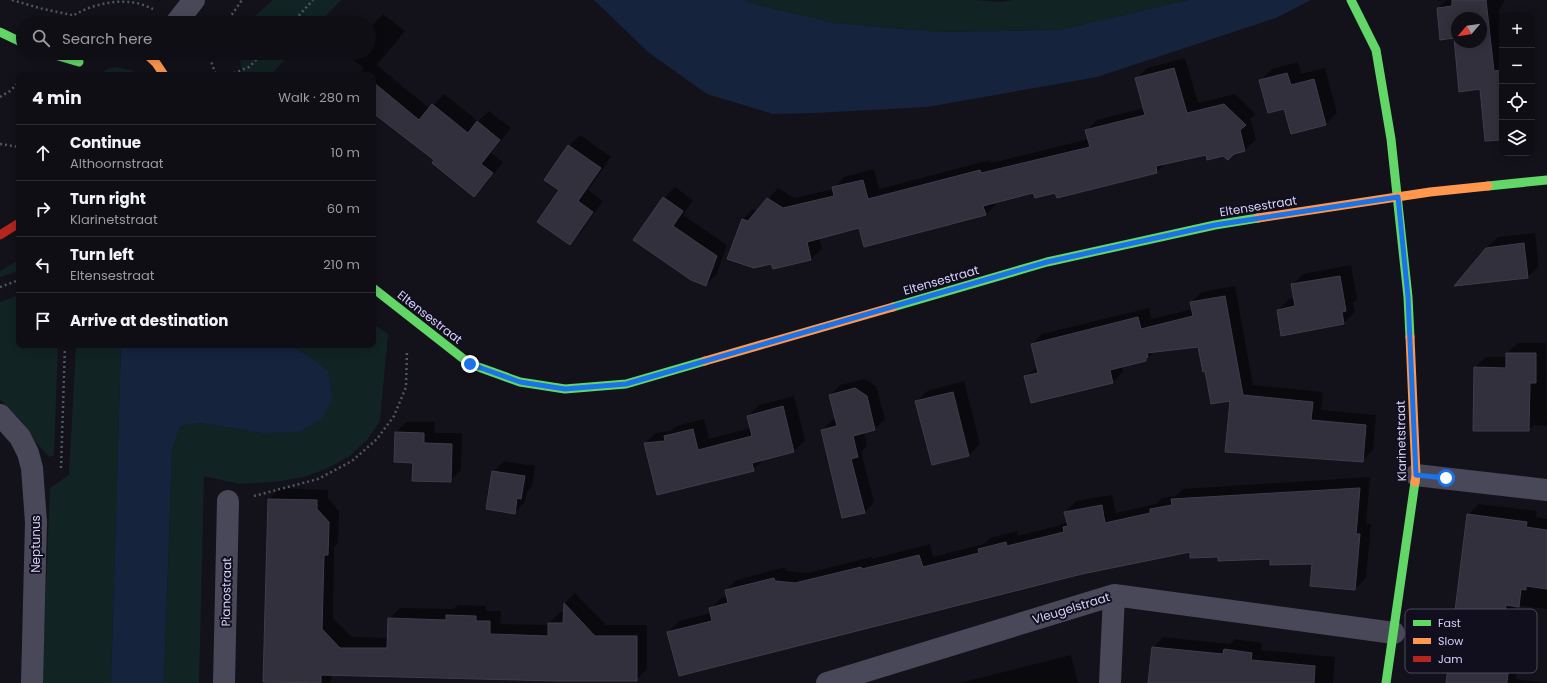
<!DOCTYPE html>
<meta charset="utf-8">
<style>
:root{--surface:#0e0e14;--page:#17171d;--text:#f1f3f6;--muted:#9b9ca0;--line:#2e2e34}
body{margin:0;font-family:Poppins,sans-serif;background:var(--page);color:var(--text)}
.controls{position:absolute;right:12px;top:12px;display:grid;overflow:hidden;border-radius:8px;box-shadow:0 2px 10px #0003}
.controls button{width:36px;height:36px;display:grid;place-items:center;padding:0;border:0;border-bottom:1px solid var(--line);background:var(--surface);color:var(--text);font:20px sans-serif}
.compass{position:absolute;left:1451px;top:12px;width:36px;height:36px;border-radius:50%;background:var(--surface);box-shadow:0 2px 10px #0003;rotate:241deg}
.stop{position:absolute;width:12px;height:12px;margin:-9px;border:3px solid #1a73e8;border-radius:50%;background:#fff}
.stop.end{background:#1a73e8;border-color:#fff;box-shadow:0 1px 4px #0008}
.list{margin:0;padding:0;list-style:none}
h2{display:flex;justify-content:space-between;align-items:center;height:52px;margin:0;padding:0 16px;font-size:17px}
h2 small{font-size:13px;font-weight:400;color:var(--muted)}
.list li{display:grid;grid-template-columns:26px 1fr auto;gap:12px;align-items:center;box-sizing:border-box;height:56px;padding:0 16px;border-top:1px solid var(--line)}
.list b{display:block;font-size:15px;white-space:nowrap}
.list p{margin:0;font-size:13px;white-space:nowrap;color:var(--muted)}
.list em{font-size:13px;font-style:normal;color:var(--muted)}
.icon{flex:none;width:22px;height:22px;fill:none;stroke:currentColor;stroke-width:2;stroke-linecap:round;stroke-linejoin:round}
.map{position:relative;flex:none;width:1547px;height:683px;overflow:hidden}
.search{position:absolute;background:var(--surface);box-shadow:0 2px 10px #0003;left:16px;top:16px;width:360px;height:44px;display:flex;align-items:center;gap:10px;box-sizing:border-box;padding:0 14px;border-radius:22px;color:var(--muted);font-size:15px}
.panel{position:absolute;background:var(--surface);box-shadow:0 2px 10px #0003;left:16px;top:72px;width:360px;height:276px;border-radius:8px}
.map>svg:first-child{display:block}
.green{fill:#122324}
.water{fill:#15233d}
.shadow{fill:#0007;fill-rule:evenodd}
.building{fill:#31303c;stroke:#403c4d;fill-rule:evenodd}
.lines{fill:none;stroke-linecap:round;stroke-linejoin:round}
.path{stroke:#4d5862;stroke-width:2.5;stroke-dasharray:2 3;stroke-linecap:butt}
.street{stroke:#494859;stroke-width:22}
.fast{stroke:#63d668;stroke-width:9}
.slow{stroke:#ff974d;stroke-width:9}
.jam{stroke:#b3261e;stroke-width:9}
.route{stroke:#1a73e8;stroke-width:5}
.labels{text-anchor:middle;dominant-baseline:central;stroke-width:4;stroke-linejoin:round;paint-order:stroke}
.street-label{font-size:12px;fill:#d6d1f9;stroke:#110f1d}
.key{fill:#110f1d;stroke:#4c495f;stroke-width:1}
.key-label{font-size:11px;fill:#d6d1f9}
</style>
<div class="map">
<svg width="1547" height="683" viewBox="0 0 1547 683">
<rect width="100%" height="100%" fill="#13121a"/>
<path class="green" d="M273,0h68l-22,23h-72z
M745,0h230l26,2 12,-2h175l-129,30 -121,2 -102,-9 -78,-18z
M238,53h53l-20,22h-29l-2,-17z
M115,67l16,3 7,5h-39l9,-6z
M19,260v11l-19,6v-6z
M19,295v50h39l-4,110 -5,2 -14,-16 -13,-19 -22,-23v-97z
M373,324l15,10 -8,87 -12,18 -18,17 -24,13 -22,8 -29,5 -36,2 -35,-8 -5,207h-35l8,-232 8,-26 20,-2 62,10 66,-63 -36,-25h81z
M76,345h45l-10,338h-69l8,-195 19,-13z"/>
<path class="water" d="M594,0h151l13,5 78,18 102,9 121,-2 129,-30h123l-35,18 -179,59 -170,30 -112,6 -42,1 -66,-20 -59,-42z
M121,345h171l36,25 4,29 -10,20 -23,13 -37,1 -62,-10 -20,3 -8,25 -8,232h-53z"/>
<path class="shadow" d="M1437,0h68l-6,10 3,25v75l-21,-22 -21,3 -5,-54 -17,-29 8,-8 -9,1zM1457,18h24v24h-24z
M383,14l22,17 -28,34 53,44 14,-15 34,27 11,-10 22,17 -20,25 12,9 -18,23 -11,10 -39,-35 -60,-47 -2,2v-40h-15l6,-7 -16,-12 2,-3h19v-24z
M1185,58l13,45 37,-9 20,20 -5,5 6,20 -11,11 -21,5 -18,-2 -40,10 -9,9 -99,25 -2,-5h-22l-39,10 1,2 -11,11 -125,12 -41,11 3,10 -11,11 -37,9 -2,-6 -30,-42 11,-11 5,2 20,-23 16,10 40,-9 10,-12 30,-8 5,20 111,-29 1,3 98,-24 -3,-8 11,-11 47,-12 -8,-29 11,-11z
M1298,62l3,12 24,-6 12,45 -11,11 -41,-17 -24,-27 11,-11z
M1532,83l2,14 -2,2z
M580,135l31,22 -23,33 15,11 -23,32 -11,11 -8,-54 8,-44z
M675,187l18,13 -10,15 44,30 -10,29 -11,11 -71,-45 29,-42z
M1535,233l4,33 -11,11 -42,-29 12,-11z
M1351,265l6,34 -4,4 2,9 -11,11 -66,-13 11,-11 5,-1 -2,-13 11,-11z
M1235,286l18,99 70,7 -2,18 55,5 -3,35 -11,11 -131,-62 -25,-29 -7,-24 -44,5 -9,9 -24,6 1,6 -10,10 -88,-5 13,-11 -6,-22 10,-10 107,-26 2,11 42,-10 -2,-7 11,-10z
M1518,343h28l1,83 -13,-1 -5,5 -54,-63 11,-10h21v-4z
M865,379l11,7 9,33 -10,10 -11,3 3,14 -6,6 13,50 -9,10 -43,-82 10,-10 4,-1 -6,-24 10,-10z
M964,381l16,63 -11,11 -36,9 -16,-62 10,-11z
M794,396l11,44 -11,11 -30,8 -11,11 -108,-27 11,-10 14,-2 6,-5 28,-7 5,20 42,-11 -3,-12 11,-11z
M406,422h29l-1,11h28l-1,37 -11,11 -36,-19 -18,-29z
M504,461l31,5 -3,21 -5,5 -2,10 -11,11 -21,-41z
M1370,477l-4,46 5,1 -5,54 -11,11 -42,-26 -42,-5 -52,-2 -28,-5 -523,81 11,-11 32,-8 -1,-4 11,-11 6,-2 -1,-6 11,-10 48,-13 1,4 21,2 65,-16v2l58,-15 3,13 51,-13 6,-6 27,-7 1,5 50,-13 -3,-11 11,-11 36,-6 4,18 40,-9 6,-6 14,-2 7,-7z
M280,488l48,2v8l11,13 -1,32 -4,4 -1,71 19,19 36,1 1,-19 11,-11 53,1 5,-4 28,1v5h15l-1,13 49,1v-2l11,-11h5v-9l10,-10 31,32h41v44l-11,11 -304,-6 -1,7 -1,2 -66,-2 5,-182z
M1479,504l58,7 -1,6 11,2v90l-32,-4 -5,38 10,1 -4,35 28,4h-97l21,-168z
M1163,637l67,7 5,-5 27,4 -1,7 74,7 -2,26h-184l4,-35z
M1071,655l7,28h-118z"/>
<path class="building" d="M1452,0h34l8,71 8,-1v70l-17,1 -5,-52 -21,3 -5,-54 -14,2 -3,-32 15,-2zM1457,18h24v24h-24z
M1174,68l13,45 37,-9 22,21 -6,5 5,21 -11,3 -6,6 -5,-4 -16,4 -1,-5 -50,11 1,7 -100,25 -2,-5 -20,5 -2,-5 -50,13 3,9 -122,32 -5,-19 -52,14 4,18 -38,9 -2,-5 -17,4 -27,-9 15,-40 6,2 19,-23 16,10 51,-12 -2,-9 31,-7 5,19 112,-29 1,3 109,-26 -5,-17 60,-15 -10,-37z
M1287,73l4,12 23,-6 12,46 -35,9 -7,-25 -16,4 -9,-33z
M373,82l46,38 13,-16 36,29 9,-12 23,19 -19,24 12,9 -19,24 -42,-34 2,-3 -61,-47z
M568,145l33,23 -23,33 15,11 -23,33 -33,-23 22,-32 -15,-10z
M663,197l20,14 -10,15 44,30 -11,30 -15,-6 -58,-40z
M1524,243l4,35 -74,8 32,-38z
M1340,276l6,35 -4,1 2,12 -63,12 -4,-26 18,-4 -4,-22z
M1225,296l18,99 70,7 -2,18 55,5 -3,37 -138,-10 5,-51 -19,3 -6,-33 -2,1 -5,-25 -51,6 1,4 -2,1v3l-36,9 3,13 -82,20 -7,-27 14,-3 -7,-29 107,-27 3,12 52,-13 -3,-14z
M1506,353h30v30h-6l-1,48h-56l1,-64 32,1z
M855,388l12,8 8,34 -22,6 5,21 -7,2 14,54 -23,5 -21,-88 16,-4 -8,-31z
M953,392l16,64 -37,9 -17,-64z
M783,406l11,46 -42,11 2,8 -97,24 -13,-52 21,-2 -1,-5 29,-7 5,21 54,-14 -5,-20z
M395,432l29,1v10l28,1 -1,38 -39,-1 1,-18 -19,-1z
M492,471l33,5 -4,23 -4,-1 -2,16 -29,-5z
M1360,488l-4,46h4l-5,56 -45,-4 2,-22 -42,1v-6l-52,2v-4l-28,1v-6l-108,22 -403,102 -12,-44 45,-11 -3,-13 19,-5 -3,-13 49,-12 1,3 20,2 66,-16 1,2 57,-14 4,12 56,-14 -1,-4 28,-7 1,4 57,-14 -1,-5 5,-1 -4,-14 38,-7 3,18 45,-10v-4l22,-4 -1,-6z
M268,499l49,1v9l12,13 -1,33h-4l-2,74 18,19h47l1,-30 58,2v-5l30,1v5h14v13l58,2v-13h15l1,-20 31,33h42v45h-81l-235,-6v8l-58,-1z
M1467,514l60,8 -1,5 21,3v59l-21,-3v4l-5,-1 -2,18 -13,-2 -6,48 10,2 -3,28h-61z
M1152,647l71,7 1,-5 28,4 -1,7 64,6 -1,17h-166z"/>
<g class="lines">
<path class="path" d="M12,0l31,9 29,6
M62,23c18,-14 43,-23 67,-21 8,0 17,4 24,7
M226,23l16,-23
M292,23l21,-23
M208,53l8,22
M229,75l20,-8 14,-14
M0,97l10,-6 9,-9
M0,144l19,3
M0,287l19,-7
M61,468l4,-123
M254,496l64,-17 34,-18 25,-22 17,-23 12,-29 1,-37"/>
<path class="street" d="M176,23l18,-23
M0,415l20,22 8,16 4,15 4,54 -4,161
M1416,475l131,15
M224,683l4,-182
M827,683l287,-88 280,38
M1110,683l4,-88"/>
<path class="fast" d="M1351,0l25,50 15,89 17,158 2,40
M0,32l23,11
M48,53l31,9
M1488,186l59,-6
M373,288l97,76 50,18 45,7 61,-5 79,-23
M893,307l154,-45 168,-37 43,-7
M1386,683l29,-201"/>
<path class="slow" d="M145,53l11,10 8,12
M1258,218l172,-26 58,-6
M1410,337l6,138 -1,7
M705,361l188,-54"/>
<path class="jam" d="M0,235l19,-12"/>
</g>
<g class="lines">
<path class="route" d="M470,364l50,18 45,7 61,-5 421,-122 168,-37 183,-28 10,100 8,178 30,3"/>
</g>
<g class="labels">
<g class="street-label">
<text transform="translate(1258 206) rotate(-9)">Eltensestraat</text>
<text transform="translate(941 280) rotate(-16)">Eltensestraat</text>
<text transform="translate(430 317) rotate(38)">Eltensestraat</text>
<text transform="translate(1401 441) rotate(-91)">Klarinetstraat</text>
<text transform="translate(35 544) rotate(-90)">Neptunus</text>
<text transform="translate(226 592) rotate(-89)">Pianostraat</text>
<text transform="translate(1071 608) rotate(-17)">Vleugelstraat</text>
</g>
</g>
<rect x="1405" y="609" width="132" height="64" rx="6" class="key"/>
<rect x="1413" y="620" width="18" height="6" fill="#63d668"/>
<rect x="1413" y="638" width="18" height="6" fill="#ff974d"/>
<rect x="1413" y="656" width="18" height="6" fill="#b3261e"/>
<g class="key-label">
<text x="1438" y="627">Fast</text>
<text x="1438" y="645">Slow</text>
<text x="1438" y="663">Jam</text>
</g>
</svg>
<div class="controls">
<button>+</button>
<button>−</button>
<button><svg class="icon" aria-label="locate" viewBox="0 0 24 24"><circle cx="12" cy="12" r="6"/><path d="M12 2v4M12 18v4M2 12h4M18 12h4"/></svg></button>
<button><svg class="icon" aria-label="layers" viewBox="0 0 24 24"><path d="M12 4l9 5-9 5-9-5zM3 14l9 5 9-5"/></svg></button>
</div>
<svg class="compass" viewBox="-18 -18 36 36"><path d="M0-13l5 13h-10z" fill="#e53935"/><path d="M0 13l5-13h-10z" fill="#9b9ca0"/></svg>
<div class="stop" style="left:1446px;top:478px"></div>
<div class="stop end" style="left:470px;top:364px"></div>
<div class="search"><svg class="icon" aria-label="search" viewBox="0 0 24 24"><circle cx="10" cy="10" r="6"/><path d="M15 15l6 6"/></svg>Search here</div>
<section class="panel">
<h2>4 min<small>Walk · 280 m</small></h2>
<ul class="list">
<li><svg class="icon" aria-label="ahead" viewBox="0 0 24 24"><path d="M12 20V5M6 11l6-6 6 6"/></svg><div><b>Continue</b><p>Althoornstraat</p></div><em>10 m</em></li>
<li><svg class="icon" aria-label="right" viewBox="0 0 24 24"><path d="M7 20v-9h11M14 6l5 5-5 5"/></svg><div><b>Turn right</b><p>Klarinetstraat</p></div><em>60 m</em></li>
<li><svg class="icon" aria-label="left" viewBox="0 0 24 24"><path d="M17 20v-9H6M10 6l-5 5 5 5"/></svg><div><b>Turn left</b><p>Eltensestraat</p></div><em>210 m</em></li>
<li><svg class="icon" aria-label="arrive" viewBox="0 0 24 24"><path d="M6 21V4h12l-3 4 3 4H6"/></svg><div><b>Arrive at destination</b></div></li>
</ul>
</section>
</div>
